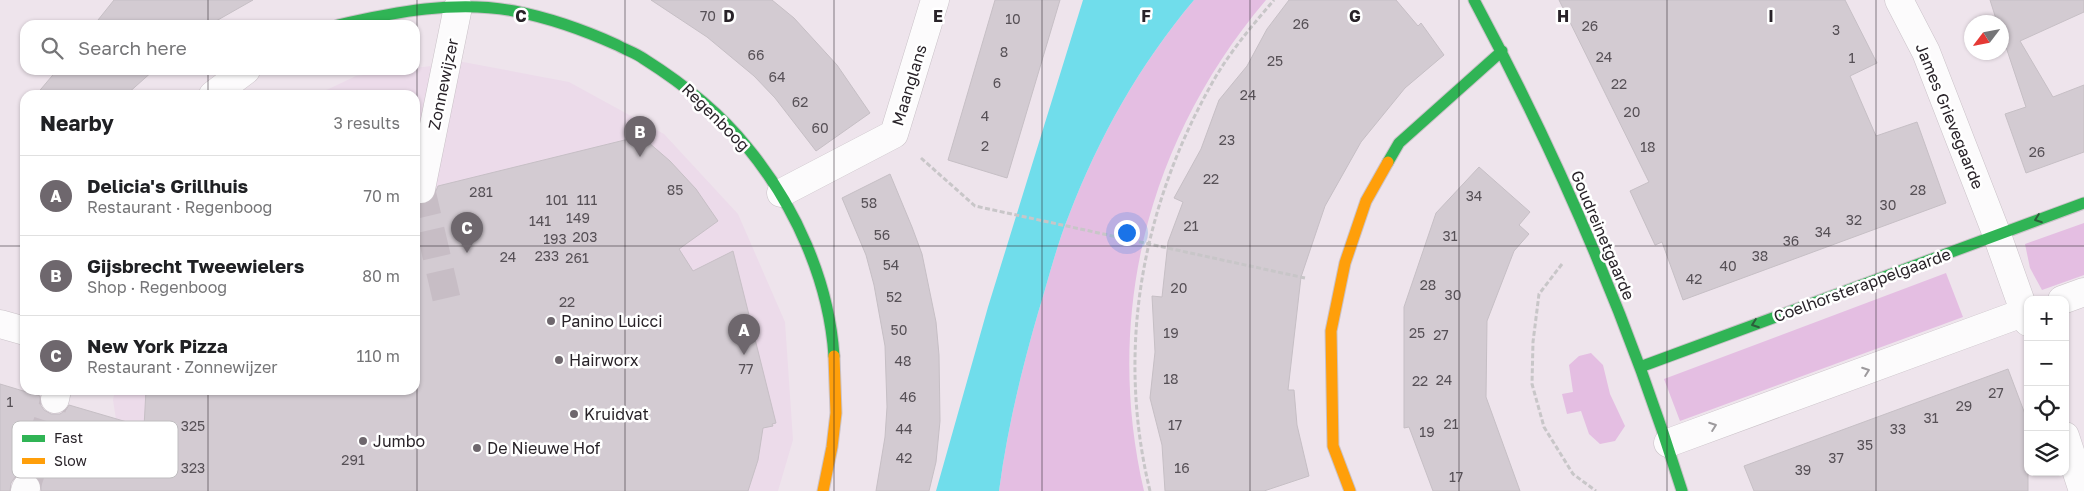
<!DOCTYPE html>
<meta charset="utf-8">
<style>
:root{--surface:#fff;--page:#f6f6f6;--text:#202124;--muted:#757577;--line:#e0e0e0;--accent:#6e676d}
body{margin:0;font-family:"Golos Text",sans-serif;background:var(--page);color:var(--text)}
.controls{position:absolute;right:15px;bottom:15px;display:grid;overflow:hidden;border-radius:10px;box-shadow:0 1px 4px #0004}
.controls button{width:45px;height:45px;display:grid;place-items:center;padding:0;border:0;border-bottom:1px solid var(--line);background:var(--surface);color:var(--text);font:25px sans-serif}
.compass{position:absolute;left:1964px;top:15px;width:45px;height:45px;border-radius:50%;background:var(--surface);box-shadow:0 1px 4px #0004;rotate:238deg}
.you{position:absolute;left:1126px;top:232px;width:18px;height:18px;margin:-12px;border:4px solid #fff;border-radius:50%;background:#1a73e8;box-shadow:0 0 0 8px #1a73e833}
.badge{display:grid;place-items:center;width:32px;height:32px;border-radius:50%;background:var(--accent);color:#fff;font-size:16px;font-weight:700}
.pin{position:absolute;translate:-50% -41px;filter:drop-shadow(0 1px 2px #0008)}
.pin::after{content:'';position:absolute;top:26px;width:18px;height:15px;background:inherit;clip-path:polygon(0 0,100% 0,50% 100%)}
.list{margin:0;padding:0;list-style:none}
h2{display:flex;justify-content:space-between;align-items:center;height:65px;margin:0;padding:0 20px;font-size:21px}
h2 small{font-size:16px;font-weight:400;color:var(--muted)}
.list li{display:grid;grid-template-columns:32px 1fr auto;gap:15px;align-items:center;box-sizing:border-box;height:80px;padding:0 20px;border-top:1px solid var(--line)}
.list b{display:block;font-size:19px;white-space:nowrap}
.list p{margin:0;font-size:16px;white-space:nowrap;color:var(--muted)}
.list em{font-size:16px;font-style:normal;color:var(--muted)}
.icon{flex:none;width:28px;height:28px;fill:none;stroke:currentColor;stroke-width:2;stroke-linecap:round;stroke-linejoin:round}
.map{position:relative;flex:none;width:2084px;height:491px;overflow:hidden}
.search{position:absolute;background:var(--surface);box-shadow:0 1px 4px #0004;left:20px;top:20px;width:400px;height:55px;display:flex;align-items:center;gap:12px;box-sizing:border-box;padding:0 18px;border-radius:15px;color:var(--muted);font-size:19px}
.panel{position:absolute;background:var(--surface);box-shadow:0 1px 4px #0004;left:20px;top:90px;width:400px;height:305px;border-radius:15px}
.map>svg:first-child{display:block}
.built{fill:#ecdbea}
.green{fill:#e4bee2}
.water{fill:#70ddeb}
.building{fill:#d3cbd2;stroke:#c6bfc5}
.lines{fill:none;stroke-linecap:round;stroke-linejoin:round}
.street-tunnel{stroke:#c7bdc5;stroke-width:28;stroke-dasharray:28 14;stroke-linecap:butt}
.street-casing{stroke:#cac2c8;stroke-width:29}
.fast-casing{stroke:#cac2c8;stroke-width:13}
.slow-casing{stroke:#cac2c8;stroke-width:13}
.path{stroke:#c8c6c8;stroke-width:3;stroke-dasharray:5 2.5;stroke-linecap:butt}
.street{stroke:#fcfbfc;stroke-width:28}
.fast{stroke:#30b455;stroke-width:11}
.slow{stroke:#ff9f0a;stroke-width:11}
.oneway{stroke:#2c5d3b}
.oneway2{stroke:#9d9a9d}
.grid{fill:none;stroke:#292329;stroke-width:1;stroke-opacity:0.55}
.poi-dot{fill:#6e676d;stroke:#fff;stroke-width:2}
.labels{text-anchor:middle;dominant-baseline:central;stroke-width:5;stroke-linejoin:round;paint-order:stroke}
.number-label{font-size:14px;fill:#565056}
.street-label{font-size:16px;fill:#292329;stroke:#fff}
.poi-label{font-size:16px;fill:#292329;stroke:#fff;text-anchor:start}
.key{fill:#fff;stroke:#bfbdbf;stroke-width:1}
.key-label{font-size:14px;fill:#292329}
.grid-label{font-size:16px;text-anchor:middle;font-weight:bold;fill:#292329;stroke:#fff;stroke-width:5;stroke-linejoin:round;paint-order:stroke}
</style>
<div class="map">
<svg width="2084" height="491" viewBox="0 0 2084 491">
<rect width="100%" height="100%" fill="#eee4ec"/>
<path class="built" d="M463,62l106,20 95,52 74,80 47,108 8,118 -15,51h-651l-14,-91 2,-10h300v-295h-99l40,-19 43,-6h16v-2z"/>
<path class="green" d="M1194,0h72c-117,138 -163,314 -122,491h-145c8,-61 22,-119 39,-178 10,-32 18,-66 31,-98 30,-78 71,-151 125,-215z
M2084,223v52l-42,15 -12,-22 -5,-24z
M1946,273l17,44 -283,104 -16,-42z
M1591,353l12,12 7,29 15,32 -10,15 -15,3 -11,-10 -8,-23 -14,3 -5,-20 11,-2 -4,-27 10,-9z"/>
<path class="water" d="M1083,0h111c-54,64 -95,137 -125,215 -13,32 -21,66 -31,98 -17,59 -31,117 -39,178h-63l52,-184z"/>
<path class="building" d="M114,0h139l-44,25h-115z
M651,0h121l22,18 43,47 33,48 -54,38 -41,-53 -21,-22 -47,-39z
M995,0h65l-53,178 -59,-18z
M1289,0h107l22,26 3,-3 23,32 -39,33 -44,54 -36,64 -24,71 -13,113h6l3,35 12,51 -45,15h-99l-3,-46 -12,-47 5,-46 -3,-56 10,1 6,-55 15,-40 -9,-4 27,-49 18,-49 28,-34 20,-37z
M1559,0h286l32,63 -27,13 26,60 41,-14 29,81 -263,97 -21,-58 -7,3 -25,-54 19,-9z
M1990,0h94v12l-64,29 33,56 31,-12v67l-58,21 -21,-59 21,-7 -24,-72v-13h-5z
M57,70h97l-28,25h-90z
M641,136l29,25 26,28 22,32 -39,28 14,22 40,-20 43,172 -4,1 1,2 -10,2 -5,32 -10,31h-707v-7l-4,-7 -6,-4h-8l-8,4 -4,6 -1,8h-10v-107l40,12v8l4,6 7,4h9l6,-4 3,-5 75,22 2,-37h269v-187l10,1 7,-4 6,-14z
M1479,167l51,45 -11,13 10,9 -15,17 -27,70 -1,76 34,94h-87l-24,-64 -5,1v-121l32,-94z
M890,174l22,53 10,27 14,68 3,33 1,66 -4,41 -7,29h-53l9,-54 2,-30 -2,-61 -11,-61 -8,-30 -24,-57z
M2008,369l20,53v69h-274l-10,-25z"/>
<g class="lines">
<path class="street-tunnel" d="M421,189l27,116
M26,488l29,-89"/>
<defs>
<path id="street" d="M1899,0l27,52 71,183 31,87
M213,95l33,-25
M421,189l37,-182
M781,193l113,-59 41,-134
M2062,300l22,-8
M0,324l25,7
M55,399l2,-9
M2065,436l18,55
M1668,443l360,-132
M25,491l1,-3"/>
<path id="fast" d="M1474,0c84,157 155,321 208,491
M338,25c57,-13 118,-25 176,-14 36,7 70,19 103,34 9,5 19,8 27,14 38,24 75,53 103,88 48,58 82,134 87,209
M1388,162l11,-19 103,-92
M1640,367l444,-164"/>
<path id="slow" d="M823,491l9,-44 4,-34 -2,-57
M1350,491l-17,-45 -2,-115 14,-68 21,-62 22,-39"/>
</defs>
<use href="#street" class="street-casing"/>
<use href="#fast" class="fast-casing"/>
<use href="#slow" class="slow-casing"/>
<path class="path" d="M921,158l54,48 330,72
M1562,264l-23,30 -6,48 -1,42 12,43 29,47 23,17
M1150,491c-34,-140 -9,-281 61,-406 17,-31 40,-58 63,-85"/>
<use href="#street" class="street"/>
<use href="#fast" class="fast"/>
<use href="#slow" class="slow"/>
</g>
<defs><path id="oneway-chevron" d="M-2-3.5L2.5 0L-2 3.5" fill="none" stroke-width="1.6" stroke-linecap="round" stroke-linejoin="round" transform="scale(1.25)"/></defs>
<g class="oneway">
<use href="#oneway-chevron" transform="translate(2038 219) rotate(160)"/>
<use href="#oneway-chevron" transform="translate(1755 324) rotate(160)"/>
</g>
<g class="oneway2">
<use href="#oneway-chevron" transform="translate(1866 371) rotate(-20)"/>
<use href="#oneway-chevron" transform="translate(1713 426) rotate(-20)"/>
</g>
<path class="grid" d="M208,0v25M417,0v491M625,0v491M834,0v491M1042,0v491M1250,0v491M1459,0v491M1667,0v491M1876,0v491M208,70v25M0,246h25M415,246h1669M208,390v101"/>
<g class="poi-dot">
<circle cx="551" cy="321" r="5"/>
<circle cx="559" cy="360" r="5"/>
<circle cx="574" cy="414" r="5"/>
<circle cx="363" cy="441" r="5"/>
<circle cx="477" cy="448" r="5"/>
</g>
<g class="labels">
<g class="number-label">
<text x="708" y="15">70</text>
<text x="1013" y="18">10</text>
<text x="1301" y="23">26</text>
<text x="1590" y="25">26</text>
<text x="1836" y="29">3</text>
<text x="1004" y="51">8</text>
<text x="756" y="54">66</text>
<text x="1604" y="56">24</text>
<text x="1852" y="57">1</text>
<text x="1275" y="60">25</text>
<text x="777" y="76">64</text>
<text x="997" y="82">6</text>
<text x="1619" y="83">22</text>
<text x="1248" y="94">24</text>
<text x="800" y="101">62</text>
<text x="1632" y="111">20</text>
<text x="985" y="115">4</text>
<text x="820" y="127">60</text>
<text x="1227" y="139">23</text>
<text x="985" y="145">2</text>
<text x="1648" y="146">18</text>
<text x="2037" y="151">26</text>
<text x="1211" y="178">22</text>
<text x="675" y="189">85</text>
<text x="1918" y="189">28</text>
<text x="481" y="191">281</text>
<text x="1474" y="195">34</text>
<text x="557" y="199">101</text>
<text x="587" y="199">111</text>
<text x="869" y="202">58</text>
<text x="1888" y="204">30</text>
<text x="578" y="217">149</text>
<text x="1854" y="219">32</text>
<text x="540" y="220">141</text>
<text x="1191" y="225">21</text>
<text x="1823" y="231">34</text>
<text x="882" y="234">56</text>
<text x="1450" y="235">31</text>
<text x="585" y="236">203</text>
<text x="555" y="238">193</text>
<text x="1791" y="240">36</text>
<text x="547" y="255">233</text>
<text x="1760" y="255">38</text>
<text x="508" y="256">24</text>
<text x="577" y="257">261</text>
<text x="891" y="264">54</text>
<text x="1728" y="265">40</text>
<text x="1694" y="278">42</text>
<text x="1428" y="284">28</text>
<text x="1179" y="287">20</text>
<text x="1453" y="294">30</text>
<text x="894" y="296">52</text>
<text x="567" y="301">22</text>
<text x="899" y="329">50</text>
<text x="1171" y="332">19</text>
<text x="1417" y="332">25</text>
<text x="1441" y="334">27</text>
<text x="903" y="360">48</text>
<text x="746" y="368">77</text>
<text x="1171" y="378">18</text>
<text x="1444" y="379">24</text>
<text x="1420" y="380">22</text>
<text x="1996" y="392">27</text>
<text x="908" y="396">46</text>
<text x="10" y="401">1</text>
<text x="1964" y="405">29</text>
<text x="1931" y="417">31</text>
<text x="1451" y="423">21</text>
<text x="1175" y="424">17</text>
<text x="193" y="425">325</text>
<text x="904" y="428">44</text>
<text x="1898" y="428">33</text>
<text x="1427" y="431">19</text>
<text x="1865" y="444">35</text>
<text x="904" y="457">42</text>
<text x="1836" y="457">37</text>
<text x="353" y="459">291</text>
<text x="193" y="467">323</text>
<text x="1182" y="467">16</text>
<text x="1803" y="469">39</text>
<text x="1456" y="476">17</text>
</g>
<g class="street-label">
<text transform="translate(443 84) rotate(-78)">Zonnewijzer</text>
<text transform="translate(909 85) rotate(-73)">Maanglans</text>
<text transform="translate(1950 116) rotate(68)">James Grievegaarde</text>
<text transform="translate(716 117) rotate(45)">Regenboog</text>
<text transform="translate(1603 235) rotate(67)">Goudreinetgaarde</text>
<text transform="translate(1862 285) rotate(-20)">Coelhorsterappelgaarde</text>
</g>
<g class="poi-label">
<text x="561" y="321">Panino Luicci</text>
<text x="569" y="360">Hairworx</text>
<text x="584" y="414">Kruidvat</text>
<text x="373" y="441">Jumbo</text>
<text x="487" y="448">De Nieuwe Hof</text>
</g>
</g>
<rect x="12" y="421" width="166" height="57" rx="8" class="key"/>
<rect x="22" y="435" width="23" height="7" fill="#30b455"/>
<rect x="22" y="458" width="23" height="6" fill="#ff9f0a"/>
<g class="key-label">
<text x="54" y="443">Fast</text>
<text x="54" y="466">Slow</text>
</g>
<g class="grid-label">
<text x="521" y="22">C</text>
<text x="729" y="22">D</text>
<text x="938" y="22">E</text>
<text x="1146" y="22">F</text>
<text x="1355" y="22">G</text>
<text x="1563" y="22">H</text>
<text x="1771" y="22">I</text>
</g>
</svg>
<div class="controls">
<button>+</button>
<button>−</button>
<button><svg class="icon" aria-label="locate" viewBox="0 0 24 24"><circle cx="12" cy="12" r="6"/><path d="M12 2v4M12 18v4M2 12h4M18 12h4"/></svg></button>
<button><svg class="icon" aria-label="layers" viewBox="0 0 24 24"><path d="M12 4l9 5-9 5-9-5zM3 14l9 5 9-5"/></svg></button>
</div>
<svg class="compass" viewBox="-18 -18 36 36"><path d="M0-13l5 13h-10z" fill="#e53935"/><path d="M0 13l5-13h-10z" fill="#757577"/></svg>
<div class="you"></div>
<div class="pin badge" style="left:744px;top:355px">A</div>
<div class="pin badge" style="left:640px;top:157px">B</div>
<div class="pin badge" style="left:467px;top:253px">C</div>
<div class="search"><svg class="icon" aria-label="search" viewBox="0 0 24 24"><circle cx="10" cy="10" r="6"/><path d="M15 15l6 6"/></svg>Search here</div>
<section class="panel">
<h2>Nearby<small>3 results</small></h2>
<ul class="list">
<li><span class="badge">A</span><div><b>Delicia's Grillhuis</b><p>Restaurant · Regenboog</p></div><em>70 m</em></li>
<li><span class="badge">B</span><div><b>Gijsbrecht Tweewielers</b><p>Shop · Regenboog</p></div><em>80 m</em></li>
<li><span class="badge">C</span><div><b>New York Pizza</b><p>Restaurant · Zonnewijzer</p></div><em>110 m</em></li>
</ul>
</section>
</div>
